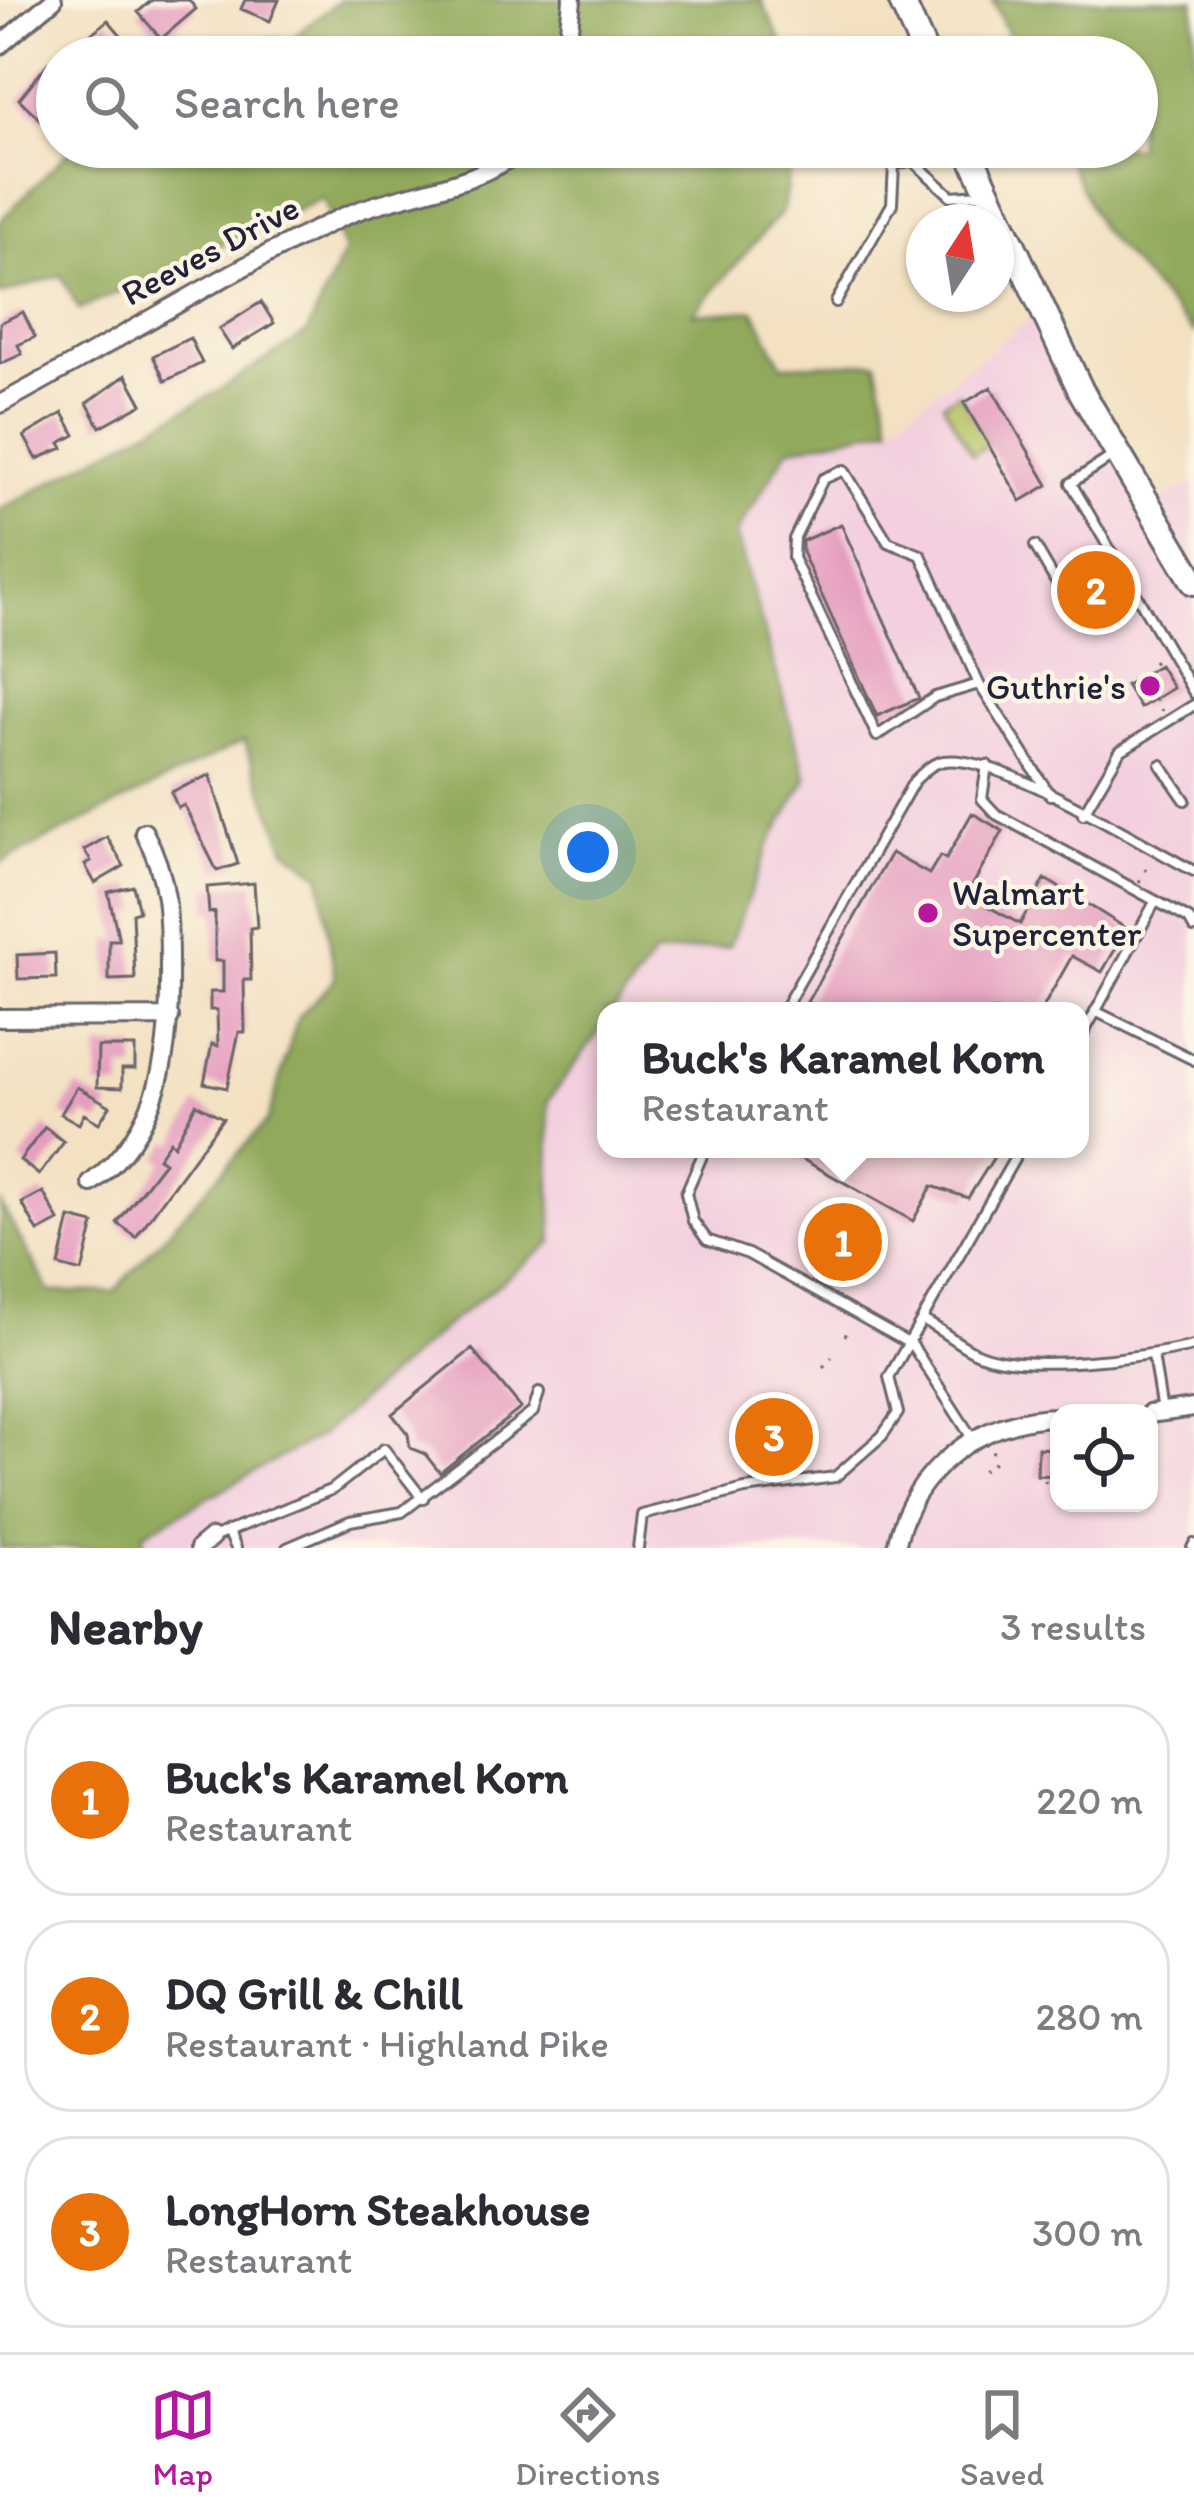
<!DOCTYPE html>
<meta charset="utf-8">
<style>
:root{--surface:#fff;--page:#f2f2f3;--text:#2b2b33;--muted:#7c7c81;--line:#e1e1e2;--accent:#b5179e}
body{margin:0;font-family:Itim,sans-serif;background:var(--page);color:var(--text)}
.controls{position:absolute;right:36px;bottom:36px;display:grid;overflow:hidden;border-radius:24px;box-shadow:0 3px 9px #0004}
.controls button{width:108px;height:108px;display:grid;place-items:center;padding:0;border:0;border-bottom:3px solid var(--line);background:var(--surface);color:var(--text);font:60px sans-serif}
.compass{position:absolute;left:906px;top:204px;width:108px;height:108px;border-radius:50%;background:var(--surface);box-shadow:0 3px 9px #0004;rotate:12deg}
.you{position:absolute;left:588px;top:852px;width:42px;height:42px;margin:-30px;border:9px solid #fff;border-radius:50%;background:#1a73e8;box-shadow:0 0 0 18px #1a73e833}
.badge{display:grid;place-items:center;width:78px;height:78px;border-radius:50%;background:var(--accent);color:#fff;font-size:39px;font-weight:700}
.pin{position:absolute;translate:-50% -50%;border:6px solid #fff;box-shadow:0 3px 12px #0006}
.popup{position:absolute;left:597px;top:1002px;width:492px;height:156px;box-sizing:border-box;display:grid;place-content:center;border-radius:24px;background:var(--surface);filter:drop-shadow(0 3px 9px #0005);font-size:39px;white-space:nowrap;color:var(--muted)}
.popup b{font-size:45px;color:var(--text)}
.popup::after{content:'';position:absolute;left:50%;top:100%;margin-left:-24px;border:24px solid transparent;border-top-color:var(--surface)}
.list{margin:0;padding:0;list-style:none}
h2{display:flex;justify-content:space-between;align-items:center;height:156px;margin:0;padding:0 48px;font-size:51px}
h2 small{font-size:39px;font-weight:400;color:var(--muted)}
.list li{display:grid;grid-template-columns:78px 1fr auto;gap:36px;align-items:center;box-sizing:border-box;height:192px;margin:0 24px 24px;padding:0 24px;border:3px solid var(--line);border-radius:48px}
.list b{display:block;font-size:45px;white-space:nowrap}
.list p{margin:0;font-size:39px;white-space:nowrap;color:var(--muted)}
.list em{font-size:39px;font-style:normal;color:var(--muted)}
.icon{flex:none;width:66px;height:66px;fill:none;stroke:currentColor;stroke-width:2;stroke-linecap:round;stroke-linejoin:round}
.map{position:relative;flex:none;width:1194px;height:1548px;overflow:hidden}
.search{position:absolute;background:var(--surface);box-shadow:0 3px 9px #0004;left:36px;right:36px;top:36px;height:132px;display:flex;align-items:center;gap:30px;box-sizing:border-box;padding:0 42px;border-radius:66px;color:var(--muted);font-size:45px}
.sheet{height:804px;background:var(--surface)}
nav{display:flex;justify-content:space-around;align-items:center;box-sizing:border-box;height:168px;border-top:3px solid var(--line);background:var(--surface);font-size:33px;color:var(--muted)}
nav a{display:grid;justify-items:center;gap:6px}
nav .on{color:var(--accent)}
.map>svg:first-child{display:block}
.built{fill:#f3cfdf;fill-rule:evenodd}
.green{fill:#b6c365;stroke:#6c7250;stroke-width:3}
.forest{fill:#90a95a;stroke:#59664a;stroke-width:3}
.building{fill:#e59dc0}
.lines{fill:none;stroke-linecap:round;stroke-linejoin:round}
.lane-casing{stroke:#6b656a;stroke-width:14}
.street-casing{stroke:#6b656a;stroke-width:22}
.secondary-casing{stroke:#6b656a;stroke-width:30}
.path{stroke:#6b656a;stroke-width:3;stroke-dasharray:3 9;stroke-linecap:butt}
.lane{stroke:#fff;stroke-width:8}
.street{stroke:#fff;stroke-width:16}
.secondary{stroke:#fff;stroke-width:24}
.poi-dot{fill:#b5179e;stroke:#fcf5e5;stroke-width:4.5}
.labels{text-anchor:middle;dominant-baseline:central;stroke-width:9;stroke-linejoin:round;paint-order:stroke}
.street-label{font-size:36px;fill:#22223b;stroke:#fcf5e5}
.poi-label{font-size:36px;fill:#22223b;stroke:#fcf5e5;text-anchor:end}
</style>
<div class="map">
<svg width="1194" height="1548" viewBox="0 0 1194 1548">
<rect width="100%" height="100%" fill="#fcf5e5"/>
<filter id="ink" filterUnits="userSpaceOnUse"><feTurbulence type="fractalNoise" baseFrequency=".00833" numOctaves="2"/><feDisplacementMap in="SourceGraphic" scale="24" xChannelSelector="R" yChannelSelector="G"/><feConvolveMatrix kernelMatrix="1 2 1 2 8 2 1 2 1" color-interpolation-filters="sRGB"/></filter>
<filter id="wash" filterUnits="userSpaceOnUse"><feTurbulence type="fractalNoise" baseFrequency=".004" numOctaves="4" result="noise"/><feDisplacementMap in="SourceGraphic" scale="48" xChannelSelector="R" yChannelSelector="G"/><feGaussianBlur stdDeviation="2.7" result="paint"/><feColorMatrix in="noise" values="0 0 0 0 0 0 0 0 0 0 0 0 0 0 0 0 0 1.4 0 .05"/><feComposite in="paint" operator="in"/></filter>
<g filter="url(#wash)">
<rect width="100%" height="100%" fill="#f3e1c2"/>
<path class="built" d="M1041,311l107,194 46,-22v1065h-1052l1,-15 178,-98 133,-116 99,-77 -5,-141 58,-79v127h474v-138h-466l40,-56 115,-110 38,-66 -72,-244 52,-86 104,-23zM1059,1413h90v90h-90z"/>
<path class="green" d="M959,393l30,52 -17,9 -29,-51z"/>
<path class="forest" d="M340,0h421l28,57h-603l24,-19 81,1z
M992,0h202v333l-94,-104 -38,-82h75v-90h-118z
M73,147h720l-10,63 -90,104 61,-4 28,55 95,-3 14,64 -103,23 -52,85 71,245 -38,66 -40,101 -75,9 -40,56h-8v11l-58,79 5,141 -99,77 -133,116 -177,98 -2,15h-142v-345l50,89h64l154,-172 30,-103 37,-37 -15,-106 -34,-25 -42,-108 -244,122v-353l215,-117 92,-60 37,-82 -21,-53 -244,112 -18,-35 -61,20v-74z"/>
<g id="blocks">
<path class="building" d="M152,0h37l7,9 -35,30 -23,-27z
M245,0h34l-9,21 -29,-12z
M108,20l18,21 -8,8 7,8h-49l-6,-6z
M48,63l9,9v32l-16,16 -22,-21z
M261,302l13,21 -42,26 -13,-20z
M23,312l12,25 -17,8 4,9 -22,10v-41z
M190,338l12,25 -37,18 -12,-25z
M126,375l16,29 -42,23 -13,-24z
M991,387l57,98 -27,16 -57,-98z
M63,413l12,22 -15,8 3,5 -26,11 -13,-23z
M841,524l78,174 -42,18 -75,-164v-11z
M1108,569l11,19 -32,20 -7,-1 -14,-24 9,-5 5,8z
M1159,665l14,23 -33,20 -14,-23z
M210,775l28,89 -21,7 -33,-66 -6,3 -7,-16z
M972,813l31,18 -36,64 53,29 25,-45 36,21 46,29 -25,43 -30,-16 -31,55h-239l89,-158 38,21 11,-18 6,3z
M107,837l17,29 -29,17 -10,-18 6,-4 -7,-11z
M254,883l3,44 -7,1 1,52h-7l1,52h-6l-12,56 -23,-5 8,-39 6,2 -1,-36h-7v-18h13v-31h-8v-49l-6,1 -2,-26z
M133,886l6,25 -7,2 3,66 -26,1v-40h10l-11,-48z
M55,953l1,25 -38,1 -1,-24z
M98,1047h37v22h-13v19l-25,-1z
M77,1087l33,19 -11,17 -15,-9 -5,10 -18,-10z
M196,1104l27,14 -87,119 -19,-14 47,-61 -6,-4 12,-17 4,4z
M45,1127l19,15 -25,33 -19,-15z
M784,1149h215l-31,49 -36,-12 -19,35z
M43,1192l16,29 -21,11 -16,-29z
M70,1218l24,6 -12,48 -23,-6z
M472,1349l49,59 -81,65 -15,-19 -15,-6 -2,-14 -16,-20z
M789,1396l17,29 -7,4 11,17 -46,27 -27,-47z
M1038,1448l21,1v27l-22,-1z"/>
</g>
</g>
<g filter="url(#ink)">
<use href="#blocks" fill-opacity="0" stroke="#6b656a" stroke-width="3"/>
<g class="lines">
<defs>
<path id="lane" d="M892,166l20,-6 39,36 30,-2
M836,302l56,-98 2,-39
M1116,454l-45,29 123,210
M1035,546l39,67 11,6 48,-29
M979,684l-44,13 -58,39 -84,-178 1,-19 29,-60 21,-9 44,72 33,13 58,129 71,111
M987,765l-5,34 14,15 193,105 5,9
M1161,765l24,35
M1083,814l37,-63 74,-46
M783,1011l131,-230c9,-8 17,-18 30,-20 52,-9 197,83 250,110
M1095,1011l99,49
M1080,1040l75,-138
M705,1149l-19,44 7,28 14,19 41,14 164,91 60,93
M922,1320c20,9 37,26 57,34 47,19 165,3 215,-8
M1153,1355l9,57
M228,1531l8,17
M212,1538l121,-49 51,-40 39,50
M287,1548l63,-27 52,-9 131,-100 6,-19
M638,1548l4,-33 103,-26 90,-12 47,-41 16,-23 -9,-36 131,-228
M1192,1548l2,-4"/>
<path id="street" d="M0,45l53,-45
M566,57l6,-57
M0,404c113,-60 221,-130 338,-185 61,-28 135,-29 187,-72
M0,1018l170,-1
M91,1183c72,-55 79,-133 78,-217 0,-51 0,-88 -25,-134
M1149,1414l45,-6
M199,1548l12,-10
M896,1548c14,-77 85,-131 163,-131"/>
<path id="secondary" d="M901,0l26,57
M967,147l114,244 113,191"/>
</defs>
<use href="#lane" class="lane-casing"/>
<use href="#street" class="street-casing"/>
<use href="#secondary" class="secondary-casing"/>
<path class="path" d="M1153,661l4,6
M1155,699l7,12
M1139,882l8,-14
M845,1336l5,-10
M823,1367l9,-10
M983,1471l12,-9 -3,-13
M1045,1483l1,-8"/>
<use href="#lane" class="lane"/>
<use href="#street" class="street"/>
<use href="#secondary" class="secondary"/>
</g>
</g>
<g class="poi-dot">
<circle cx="1150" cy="686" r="12"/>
<circle cx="928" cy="913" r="12"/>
</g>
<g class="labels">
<g class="street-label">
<text transform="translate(210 250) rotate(-28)">Reeves Drive</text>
</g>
<g class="poi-label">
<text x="1126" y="686">Guthrie's</text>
<text x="952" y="892" text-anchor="start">Walmart<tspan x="952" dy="41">Supercenter</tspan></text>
</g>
</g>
</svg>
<div class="controls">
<button><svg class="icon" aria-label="locate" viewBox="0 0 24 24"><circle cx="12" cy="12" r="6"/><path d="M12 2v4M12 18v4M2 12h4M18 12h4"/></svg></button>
</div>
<svg class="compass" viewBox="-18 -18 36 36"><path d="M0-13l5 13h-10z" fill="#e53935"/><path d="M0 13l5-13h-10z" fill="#7c7c81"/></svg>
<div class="you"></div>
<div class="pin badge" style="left:843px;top:1242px;background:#e8710a">1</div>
<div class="popup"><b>Buck's Karamel Korn</b>Restaurant</div>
<div class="pin badge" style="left:1096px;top:590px;background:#e8710a">2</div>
<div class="pin badge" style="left:774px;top:1437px;background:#e8710a">3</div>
<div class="search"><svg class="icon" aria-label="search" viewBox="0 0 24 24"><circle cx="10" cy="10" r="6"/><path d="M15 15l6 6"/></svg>Search here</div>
</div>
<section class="sheet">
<h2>Nearby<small>3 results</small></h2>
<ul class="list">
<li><span class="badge" style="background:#e8710a">1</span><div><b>Buck's Karamel Korn</b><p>Restaurant</p></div><em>220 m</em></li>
<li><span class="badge" style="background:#e8710a">2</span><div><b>DQ Grill &amp; Chill</b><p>Restaurant · Highland Pike</p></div><em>280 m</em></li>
<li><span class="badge" style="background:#e8710a">3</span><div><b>LongHorn Steakhouse</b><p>Restaurant</p></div><em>300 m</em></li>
</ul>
</section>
<nav>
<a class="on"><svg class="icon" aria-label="map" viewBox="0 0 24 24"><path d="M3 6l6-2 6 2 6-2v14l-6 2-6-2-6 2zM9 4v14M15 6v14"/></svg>Map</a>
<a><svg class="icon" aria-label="directions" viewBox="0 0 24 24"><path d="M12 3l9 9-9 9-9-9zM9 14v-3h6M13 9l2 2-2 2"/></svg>Directions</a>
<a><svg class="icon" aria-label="saved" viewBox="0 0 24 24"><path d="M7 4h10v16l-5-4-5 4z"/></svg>Saved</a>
</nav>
